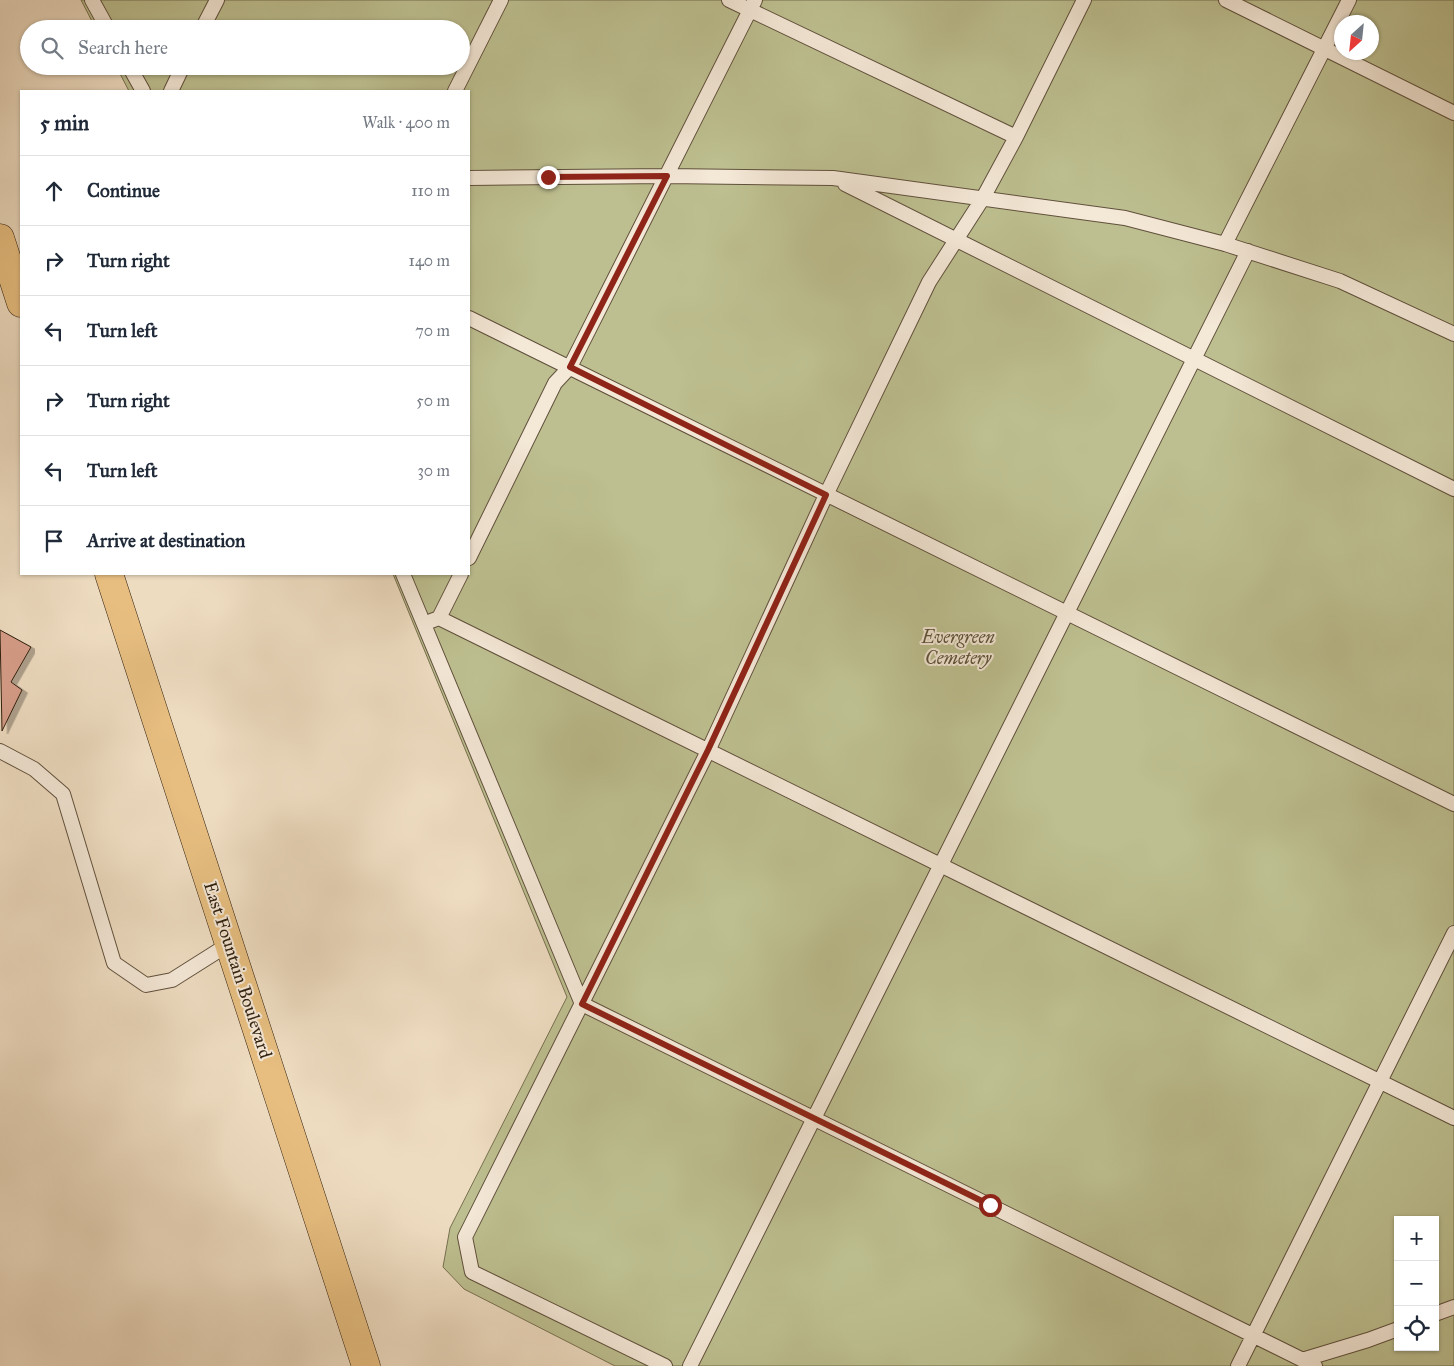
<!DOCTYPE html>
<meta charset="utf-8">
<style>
:root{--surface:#fff;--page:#f2f2f3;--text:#1f2937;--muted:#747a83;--line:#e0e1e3}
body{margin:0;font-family:"IM FELL Great Primer",serif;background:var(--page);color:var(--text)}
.controls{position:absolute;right:15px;bottom:15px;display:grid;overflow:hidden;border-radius:0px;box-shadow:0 1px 4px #0004}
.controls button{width:45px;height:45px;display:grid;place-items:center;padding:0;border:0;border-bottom:1px solid var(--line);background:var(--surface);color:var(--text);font:25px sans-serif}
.compass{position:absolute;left:1334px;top:15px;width:45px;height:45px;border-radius:50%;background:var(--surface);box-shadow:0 1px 4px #0004;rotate:207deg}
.stop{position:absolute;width:15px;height:15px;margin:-11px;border:4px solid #8f2418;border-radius:50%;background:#fff}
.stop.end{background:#8f2418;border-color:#fff;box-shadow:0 1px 5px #0008}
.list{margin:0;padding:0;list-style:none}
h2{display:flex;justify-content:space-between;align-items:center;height:65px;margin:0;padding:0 20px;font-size:21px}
h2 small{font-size:16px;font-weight:400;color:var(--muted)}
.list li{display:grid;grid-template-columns:32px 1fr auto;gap:15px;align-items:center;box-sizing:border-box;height:70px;padding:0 20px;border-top:1px solid var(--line)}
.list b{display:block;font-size:19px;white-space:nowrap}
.list em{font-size:16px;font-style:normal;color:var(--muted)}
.icon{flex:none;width:28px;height:28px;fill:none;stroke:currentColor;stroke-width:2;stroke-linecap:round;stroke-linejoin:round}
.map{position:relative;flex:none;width:1454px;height:1366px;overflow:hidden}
.search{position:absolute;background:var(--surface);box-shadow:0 1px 4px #0004;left:20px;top:20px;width:450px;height:55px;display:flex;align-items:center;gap:12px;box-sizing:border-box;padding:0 18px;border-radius:28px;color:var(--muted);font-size:19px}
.panel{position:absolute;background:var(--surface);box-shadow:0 1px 4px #0004;left:20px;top:90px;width:450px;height:485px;border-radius:0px}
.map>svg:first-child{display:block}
.green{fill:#bdbf90;stroke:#777050;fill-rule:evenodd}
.building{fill:#d79e8a;stroke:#312110;filter:url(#shadow)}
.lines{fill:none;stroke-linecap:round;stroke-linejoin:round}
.service-casing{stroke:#60503c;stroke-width:16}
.primary-casing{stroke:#312110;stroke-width:29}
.service{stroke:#f4e8d7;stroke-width:14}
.primary{stroke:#e7be80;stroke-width:28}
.route{stroke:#8f2418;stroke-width:6}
.labels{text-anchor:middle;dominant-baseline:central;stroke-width:4;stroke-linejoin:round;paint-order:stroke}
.park-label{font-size:18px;font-style:italic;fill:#5b5036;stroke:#f4e8d7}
.street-label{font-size:18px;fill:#312110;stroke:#f4e8d7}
</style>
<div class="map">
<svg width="1454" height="1366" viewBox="0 0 1454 1366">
<defs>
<filter id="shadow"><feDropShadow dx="5.5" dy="3" stdDeviation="0" flood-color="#0004"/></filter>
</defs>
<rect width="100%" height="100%" fill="#eedcc1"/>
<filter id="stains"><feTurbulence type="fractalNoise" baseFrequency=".004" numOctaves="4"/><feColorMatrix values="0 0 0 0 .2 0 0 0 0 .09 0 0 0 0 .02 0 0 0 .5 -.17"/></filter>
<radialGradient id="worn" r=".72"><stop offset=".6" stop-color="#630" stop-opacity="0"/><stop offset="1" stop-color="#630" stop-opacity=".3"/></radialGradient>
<path class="green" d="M81,0h1373v1366h-839l-151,-77 -21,-22 7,-39 117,-231 -174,-423h76v-483h-340l-13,-25h345v-37h-365zM1342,22h30v30h-30zM1398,1220h37v127h-37z"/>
<path class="building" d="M0,630l31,17 -20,35 11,8 -20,41z"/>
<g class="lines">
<defs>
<path id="service" d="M92,0l16,29
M729,0l287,137
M1226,0l228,113
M202,29l15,-29
M129,66l14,25
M171,91l12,-25
M455,91l46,-91
M469,178l198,-2 166,2 292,40 100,26 115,37 114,53
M845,184l609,305
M1225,244l124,-244
M469,318l985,486
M469,558l86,-175 15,-16 185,-367
M403,574l179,430 733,362
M439,618l1015,500
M431,621l8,-3 22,-44
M0,751l34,18 29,25 51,169 32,22 26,-5 57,-36
M1435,1314l19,-7
M1302,1360l66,-20 30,-11
M665,1366l-193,-94 -7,-35 243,-486 118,-256 103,-213 54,-84 33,-61 68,-137
M690,1366l558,-1115
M1238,1366l216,-433"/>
<path id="primary" d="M0,238l21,65
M109,574l257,792"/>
</defs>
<use href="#service" class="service-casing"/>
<use href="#primary" class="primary-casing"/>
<use href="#service" class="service"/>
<use href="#primary" class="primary"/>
</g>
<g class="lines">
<path class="route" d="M548,177l119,-1 -97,191 256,128 -118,255 -126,254 408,201"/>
</g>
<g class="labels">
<g class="park-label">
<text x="958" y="637">Evergreen<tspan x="958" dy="21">Cemetery</tspan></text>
</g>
<g class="street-label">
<text transform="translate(238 970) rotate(72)">East Fountain Boulevard</text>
</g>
</g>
<rect width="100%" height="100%" filter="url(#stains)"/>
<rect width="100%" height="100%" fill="url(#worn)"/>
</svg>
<div class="controls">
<button>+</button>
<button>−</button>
<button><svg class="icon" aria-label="locate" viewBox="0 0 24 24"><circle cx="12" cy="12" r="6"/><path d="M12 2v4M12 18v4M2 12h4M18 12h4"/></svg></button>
</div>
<svg class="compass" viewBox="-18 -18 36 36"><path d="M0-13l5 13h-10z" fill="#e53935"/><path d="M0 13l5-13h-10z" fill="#747a83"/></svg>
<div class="stop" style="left:990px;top:1205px"></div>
<div class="stop end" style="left:548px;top:177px"></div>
<div class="search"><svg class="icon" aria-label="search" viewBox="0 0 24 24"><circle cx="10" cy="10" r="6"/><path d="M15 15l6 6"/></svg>Search here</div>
<section class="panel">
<h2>5 min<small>Walk · 400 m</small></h2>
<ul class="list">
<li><svg class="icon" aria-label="ahead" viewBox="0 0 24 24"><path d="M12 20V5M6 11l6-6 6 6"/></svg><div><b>Continue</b></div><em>110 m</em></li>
<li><svg class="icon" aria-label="right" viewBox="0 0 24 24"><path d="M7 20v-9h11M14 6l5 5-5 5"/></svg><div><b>Turn right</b></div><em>140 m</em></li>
<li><svg class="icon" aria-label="left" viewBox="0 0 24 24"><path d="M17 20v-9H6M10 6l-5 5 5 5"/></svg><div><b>Turn left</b></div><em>70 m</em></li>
<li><svg class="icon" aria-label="right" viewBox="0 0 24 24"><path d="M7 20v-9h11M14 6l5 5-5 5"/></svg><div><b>Turn right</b></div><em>50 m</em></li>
<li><svg class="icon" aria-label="left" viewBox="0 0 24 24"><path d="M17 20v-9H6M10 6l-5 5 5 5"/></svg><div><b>Turn left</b></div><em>30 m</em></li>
<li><svg class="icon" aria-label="arrive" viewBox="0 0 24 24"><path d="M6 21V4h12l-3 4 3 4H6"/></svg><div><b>Arrive at destination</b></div></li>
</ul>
</section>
</div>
